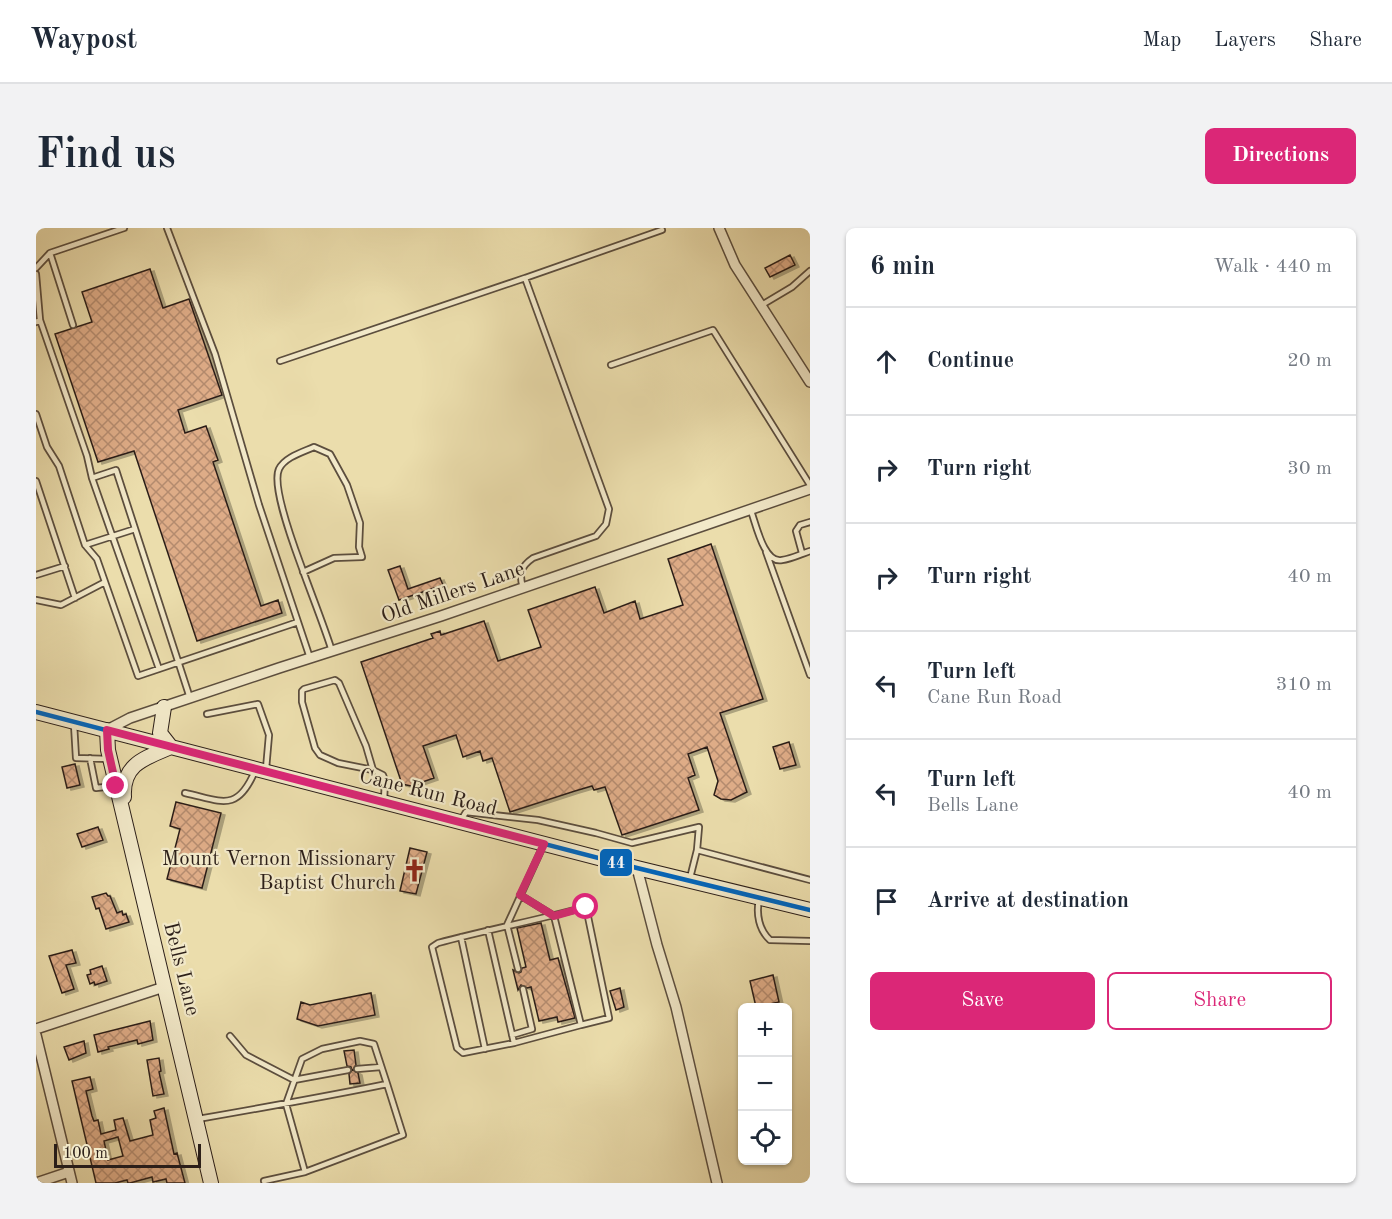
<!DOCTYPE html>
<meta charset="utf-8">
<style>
:root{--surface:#fff;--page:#f2f2f3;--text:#1f2937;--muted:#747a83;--line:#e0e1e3;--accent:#db2777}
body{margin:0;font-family:"Old Standard TT",serif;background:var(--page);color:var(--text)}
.controls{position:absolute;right:18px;bottom:18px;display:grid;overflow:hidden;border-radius:9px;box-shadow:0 2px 4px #0004}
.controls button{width:54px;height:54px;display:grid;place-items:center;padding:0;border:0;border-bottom:2px solid var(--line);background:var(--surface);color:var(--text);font:30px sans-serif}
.scale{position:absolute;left:18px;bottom:15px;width:147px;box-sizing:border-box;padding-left:6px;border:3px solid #2c1f19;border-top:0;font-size:16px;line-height:21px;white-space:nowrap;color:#2c1f19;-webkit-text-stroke:4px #f2e9c9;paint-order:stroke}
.stop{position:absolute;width:18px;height:18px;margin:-14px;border:4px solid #db2777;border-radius:50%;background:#fff}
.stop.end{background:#db2777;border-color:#fff;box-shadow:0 2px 6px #0008}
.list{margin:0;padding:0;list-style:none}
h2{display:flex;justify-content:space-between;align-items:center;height:78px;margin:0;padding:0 24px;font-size:26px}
h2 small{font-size:20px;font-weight:400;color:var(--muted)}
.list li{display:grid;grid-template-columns:39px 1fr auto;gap:18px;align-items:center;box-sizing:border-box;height:108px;padding:0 24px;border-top:2px solid var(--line)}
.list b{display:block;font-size:22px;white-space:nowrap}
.list p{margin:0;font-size:20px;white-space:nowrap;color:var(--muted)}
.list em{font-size:20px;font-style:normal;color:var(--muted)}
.actions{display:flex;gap:12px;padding:18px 24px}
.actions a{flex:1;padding:14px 0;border:2px solid var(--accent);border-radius:9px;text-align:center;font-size:21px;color:var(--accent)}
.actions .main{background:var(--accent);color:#fff}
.icon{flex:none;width:33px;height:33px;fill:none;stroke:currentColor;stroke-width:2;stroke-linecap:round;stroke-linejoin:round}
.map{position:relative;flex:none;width:774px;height:955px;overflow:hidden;border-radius:9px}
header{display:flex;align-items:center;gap:36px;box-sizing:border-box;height:84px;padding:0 30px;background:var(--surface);border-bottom:2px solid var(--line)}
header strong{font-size:28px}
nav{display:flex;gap:33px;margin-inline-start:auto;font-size:21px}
.intro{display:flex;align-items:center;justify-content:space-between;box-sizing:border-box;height:144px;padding:0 36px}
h1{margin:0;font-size:42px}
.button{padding:15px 27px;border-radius:9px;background:var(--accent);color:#fff;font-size:21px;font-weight:700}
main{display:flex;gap:36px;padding:0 36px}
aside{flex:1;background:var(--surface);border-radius:9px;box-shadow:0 2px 4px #0004}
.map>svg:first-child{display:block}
.building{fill:url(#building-cross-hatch);stroke:#2c1f19;stroke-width:1.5;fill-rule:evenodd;filter:url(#shadow)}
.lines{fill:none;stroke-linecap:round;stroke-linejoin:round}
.lane-casing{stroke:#5c4e3e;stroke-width:8}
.street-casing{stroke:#5c4e3e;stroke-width:12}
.secondary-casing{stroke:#2c1f19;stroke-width:16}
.lane{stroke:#f2e9c9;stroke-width:4.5}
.street{stroke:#f2e9c9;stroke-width:9}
.secondary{stroke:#f2e9c9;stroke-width:14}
.bus-1-casing{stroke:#f2e9c9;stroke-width:9}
.bus-1{stroke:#0065bd;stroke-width:4.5}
.route{stroke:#db2777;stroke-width:8}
.labels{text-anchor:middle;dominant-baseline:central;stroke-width:4.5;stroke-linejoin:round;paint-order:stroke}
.street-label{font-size:21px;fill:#2c1f19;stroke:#f2e9c9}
.poi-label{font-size:21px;fill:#2c1f19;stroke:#f2e9c9;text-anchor:end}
.line-badge{stroke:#f2e9c9;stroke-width:2}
.badge-label{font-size:16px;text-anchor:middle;font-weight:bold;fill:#fff}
</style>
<header>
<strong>Waypost</strong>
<nav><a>Map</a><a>Layers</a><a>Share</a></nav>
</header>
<div class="intro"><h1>Find us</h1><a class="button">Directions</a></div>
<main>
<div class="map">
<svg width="774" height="955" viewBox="0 0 774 955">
<defs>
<pattern id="building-cross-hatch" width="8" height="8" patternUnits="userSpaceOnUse" patternTransform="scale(1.5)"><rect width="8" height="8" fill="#deac87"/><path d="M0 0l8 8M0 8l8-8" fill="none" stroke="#b48b6e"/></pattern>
<filter id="shadow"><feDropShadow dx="4" dy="2" stdDeviation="0" flood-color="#0004"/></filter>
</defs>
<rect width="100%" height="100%" fill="#ebddac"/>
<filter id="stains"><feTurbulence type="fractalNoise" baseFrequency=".00333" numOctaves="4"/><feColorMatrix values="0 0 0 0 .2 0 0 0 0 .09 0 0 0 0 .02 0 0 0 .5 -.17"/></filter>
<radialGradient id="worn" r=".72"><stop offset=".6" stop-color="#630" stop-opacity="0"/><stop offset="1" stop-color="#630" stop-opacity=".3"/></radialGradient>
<path class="building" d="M754,27l5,10 -25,12 -5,-9z
M114,41l13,39 26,-9 33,96 -44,15 7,23 21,-7 12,34 -5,2 48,144 17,-6 4,13 -85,28 -63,-190 -36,11 -43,-128 37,-12 -10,-30z
M675,316l52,155 -43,14 27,79 -16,8 -10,-1 -7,-4 4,-14 -11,-34 -19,7 7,21 -7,3 11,32 -77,25 -17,-48 -11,3 -2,-4 -17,5 -65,21 -18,-54 -9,3 -3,-10 -17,6 -7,-22 -33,11 11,32 -23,8 -9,-2 -41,-122 72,-24 -2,-4 9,-3 1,4 43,-14 14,40 43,-14 -13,-37 67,-23 9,26 31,-12 5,18 43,-14 -15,-46z
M364,338l8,23 32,-11 3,7 -44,15 -11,-30z
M753,514l7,23 -16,4 -7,-22z
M39,536l5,21 -13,3 -5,-21z
M140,574l45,11 -19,75 -35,-9 13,-50 -10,-3z
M62,599l5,13 -21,7 -5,-13z
M374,620l17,4 -11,42 -16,-3z
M70,665l2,3h2l7,17 5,-2 1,4 3,-1 3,8 -23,7 -7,-21 -3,1 -4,-12z
M505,695l9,37 8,-2 17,60 -17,4 -1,-5 -18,4 -8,-34 -4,1 -6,-3 -3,5 -5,-20 6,3 2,-1 1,-4 4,-1 -9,-39z
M36,722l4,13 -10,2 8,24 -12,4 -13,-37z
M66,738l5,15 -12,4 -1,-3 -4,2 -3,-9 4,-1 -1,-4z
M737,747l6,27 -23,5 -6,-26z
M584,760l4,19 -8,3 -6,-19z
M335,765l4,22 -57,11 -21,-7 4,-17 9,3z
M114,793l3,19 -15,4 -1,-4 -29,7 1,2 -11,3 -4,-17z
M48,813l2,12 -17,7 -5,-13z
M318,822l2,15 -3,5 5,3 2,10 -10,1 -1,-10 3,-4 -1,-3 -4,-1 -3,-15z
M123,830l2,13 -2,1 5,22 -11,2 -6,-36z
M54,849l3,12 -7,2 6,25 2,5 4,-1 3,14 15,-4 -2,-10 9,-2 7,23 23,-6 -3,-15 6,-2 -2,-7 10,-3 10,46 3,-1 8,30h-18l-1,-4 -13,3 -1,-5 -22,6h-2l-1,-3 -12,3h-19l-24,-102zM82,909l5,19 -15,4 -4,-19z"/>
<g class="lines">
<defs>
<path id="lane" d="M131,0l48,126 44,151 51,153
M14,25l23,72
M0,40l14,-15 74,-25
M0,46l4,46
M724,78l32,-19 18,-16
M0,94l4,-2 47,136 5,22 24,-8 74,228
M244,133l245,-83
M575,137l102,-35 97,155
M0,186l11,33 12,19 26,79 12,14 41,117 160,-54
M56,250l67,191
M0,253l39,117
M715,283c5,13 13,53 31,49 9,-1 19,-6 28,-9
M49,317l50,-16
M730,324l44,123
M766,325l-6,-22 4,-6 10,-3
M267,344l31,-14 28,-1 -3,-10 1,-24 -13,-38 -17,-31 -16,-7c-11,5 -29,10 -35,22 -8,17 16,80 23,99 10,28 21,55 30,83
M0,347l29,-9
M487,360c-4,-14 -3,-21 10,-30l63,-22 10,-12 3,-15 -84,-231 137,-48
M0,372l25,5 44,-23
M171,486l51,-10 11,31 -3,34
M38,496l2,34 33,1
M54,530l6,30 18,-2
M337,542l-35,-7 -18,-8 -5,-7 -13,-46v-11l2,-2 31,-9 4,3 27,63 7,24 10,5 2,6 -1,19
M149,565c37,8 52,20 70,-22
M425,592l5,-8 72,8 58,13 36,10 67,-16 -2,23 -7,28
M661,622l113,30
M484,667l34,21 27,109 -67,18 -51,10 -6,-5 -25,-101 6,-4c49,-13 99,-23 148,-36l23,111 -28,7
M723,672c-3,14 0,30 11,40l40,1
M452,702l26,113
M425,709l24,112
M482,741l-11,-44 36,-79
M476,807l20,-6 -9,-40
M194,808l16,19 48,25 54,-10
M321,841l24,-2
M162,891c63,-11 126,-22 189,-35l16,51 -98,37 -19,-68 16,-45 20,-10 38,-8 14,3 13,40
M228,953l41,-9"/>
<path id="street" d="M683,0l16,37 75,117
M71,502l23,-12 149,-50 162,-52 369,-127
M601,640l20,77 19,62 41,176
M0,801l128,-42
M0,807l36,148
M0,955l33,-11"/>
<path id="secondary" d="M0,484l601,156 173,42
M71,502l1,20 103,433
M88,569c-2,-33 21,-39 47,-50l-11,-14 4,-26"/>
</defs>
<use href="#lane" class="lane-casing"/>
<use href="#street" class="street-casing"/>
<use href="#secondary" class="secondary-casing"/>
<use href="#lane" class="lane"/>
<use href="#street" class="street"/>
<use href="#secondary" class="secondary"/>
<defs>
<path id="bus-1" d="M0,484l601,156 173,42"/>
</defs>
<use href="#bus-1" class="bus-1-casing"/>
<use href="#bus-1" class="bus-1"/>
</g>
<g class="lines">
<path class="route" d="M80,558l-8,-36 -1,-20 437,114 -24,51 34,21 32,-9"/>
</g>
<defs>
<symbol id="church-bare" viewBox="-9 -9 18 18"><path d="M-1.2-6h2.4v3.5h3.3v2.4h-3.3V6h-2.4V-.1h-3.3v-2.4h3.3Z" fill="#8f2418" stroke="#f2e9c9" stroke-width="2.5" paint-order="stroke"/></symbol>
</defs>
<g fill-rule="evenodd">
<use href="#church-bare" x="362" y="626" width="33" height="33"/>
</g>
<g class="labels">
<g class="street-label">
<text transform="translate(417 365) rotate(-19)">Old Millers Lane</text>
<text transform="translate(392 565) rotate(14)">Cane Run Road</text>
<text transform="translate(145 741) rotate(76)">Bells Lane</text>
</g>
<g class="poi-label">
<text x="360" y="631">Mount Vernon Missionary<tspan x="360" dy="24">Baptist Church</tspan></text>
</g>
</g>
<rect class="line-badge" x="563" y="620" width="34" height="29" rx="6" fill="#0065bd"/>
<g class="badge-label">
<text x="580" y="640">44</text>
</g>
<rect width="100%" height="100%" filter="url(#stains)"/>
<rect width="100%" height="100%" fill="url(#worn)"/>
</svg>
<div class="controls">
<button>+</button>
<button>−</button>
<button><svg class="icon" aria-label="locate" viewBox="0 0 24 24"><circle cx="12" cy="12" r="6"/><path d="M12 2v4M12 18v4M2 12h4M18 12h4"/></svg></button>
</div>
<div class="scale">100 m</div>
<div class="stop" style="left:550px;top:679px"></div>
<div class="stop end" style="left:80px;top:558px"></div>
</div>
<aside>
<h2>6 min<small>Walk · 440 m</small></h2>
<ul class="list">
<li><svg class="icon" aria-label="ahead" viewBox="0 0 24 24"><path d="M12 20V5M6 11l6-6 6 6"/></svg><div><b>Continue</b></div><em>20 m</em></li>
<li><svg class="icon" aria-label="right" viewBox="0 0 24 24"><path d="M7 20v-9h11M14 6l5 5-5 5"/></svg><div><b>Turn right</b></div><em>30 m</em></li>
<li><svg class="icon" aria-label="right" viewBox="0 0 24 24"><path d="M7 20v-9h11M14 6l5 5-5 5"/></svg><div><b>Turn right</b></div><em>40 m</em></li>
<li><svg class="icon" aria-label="left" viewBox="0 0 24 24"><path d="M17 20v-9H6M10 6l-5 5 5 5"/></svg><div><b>Turn left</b><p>Cane Run Road</p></div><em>310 m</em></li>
<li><svg class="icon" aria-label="left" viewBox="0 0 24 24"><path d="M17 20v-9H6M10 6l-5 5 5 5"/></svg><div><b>Turn left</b><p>Bells Lane</p></div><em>40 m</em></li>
<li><svg class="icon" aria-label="arrive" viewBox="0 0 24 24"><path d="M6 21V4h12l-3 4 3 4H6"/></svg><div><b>Arrive at destination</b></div></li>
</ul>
<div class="actions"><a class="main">Save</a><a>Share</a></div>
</aside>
</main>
